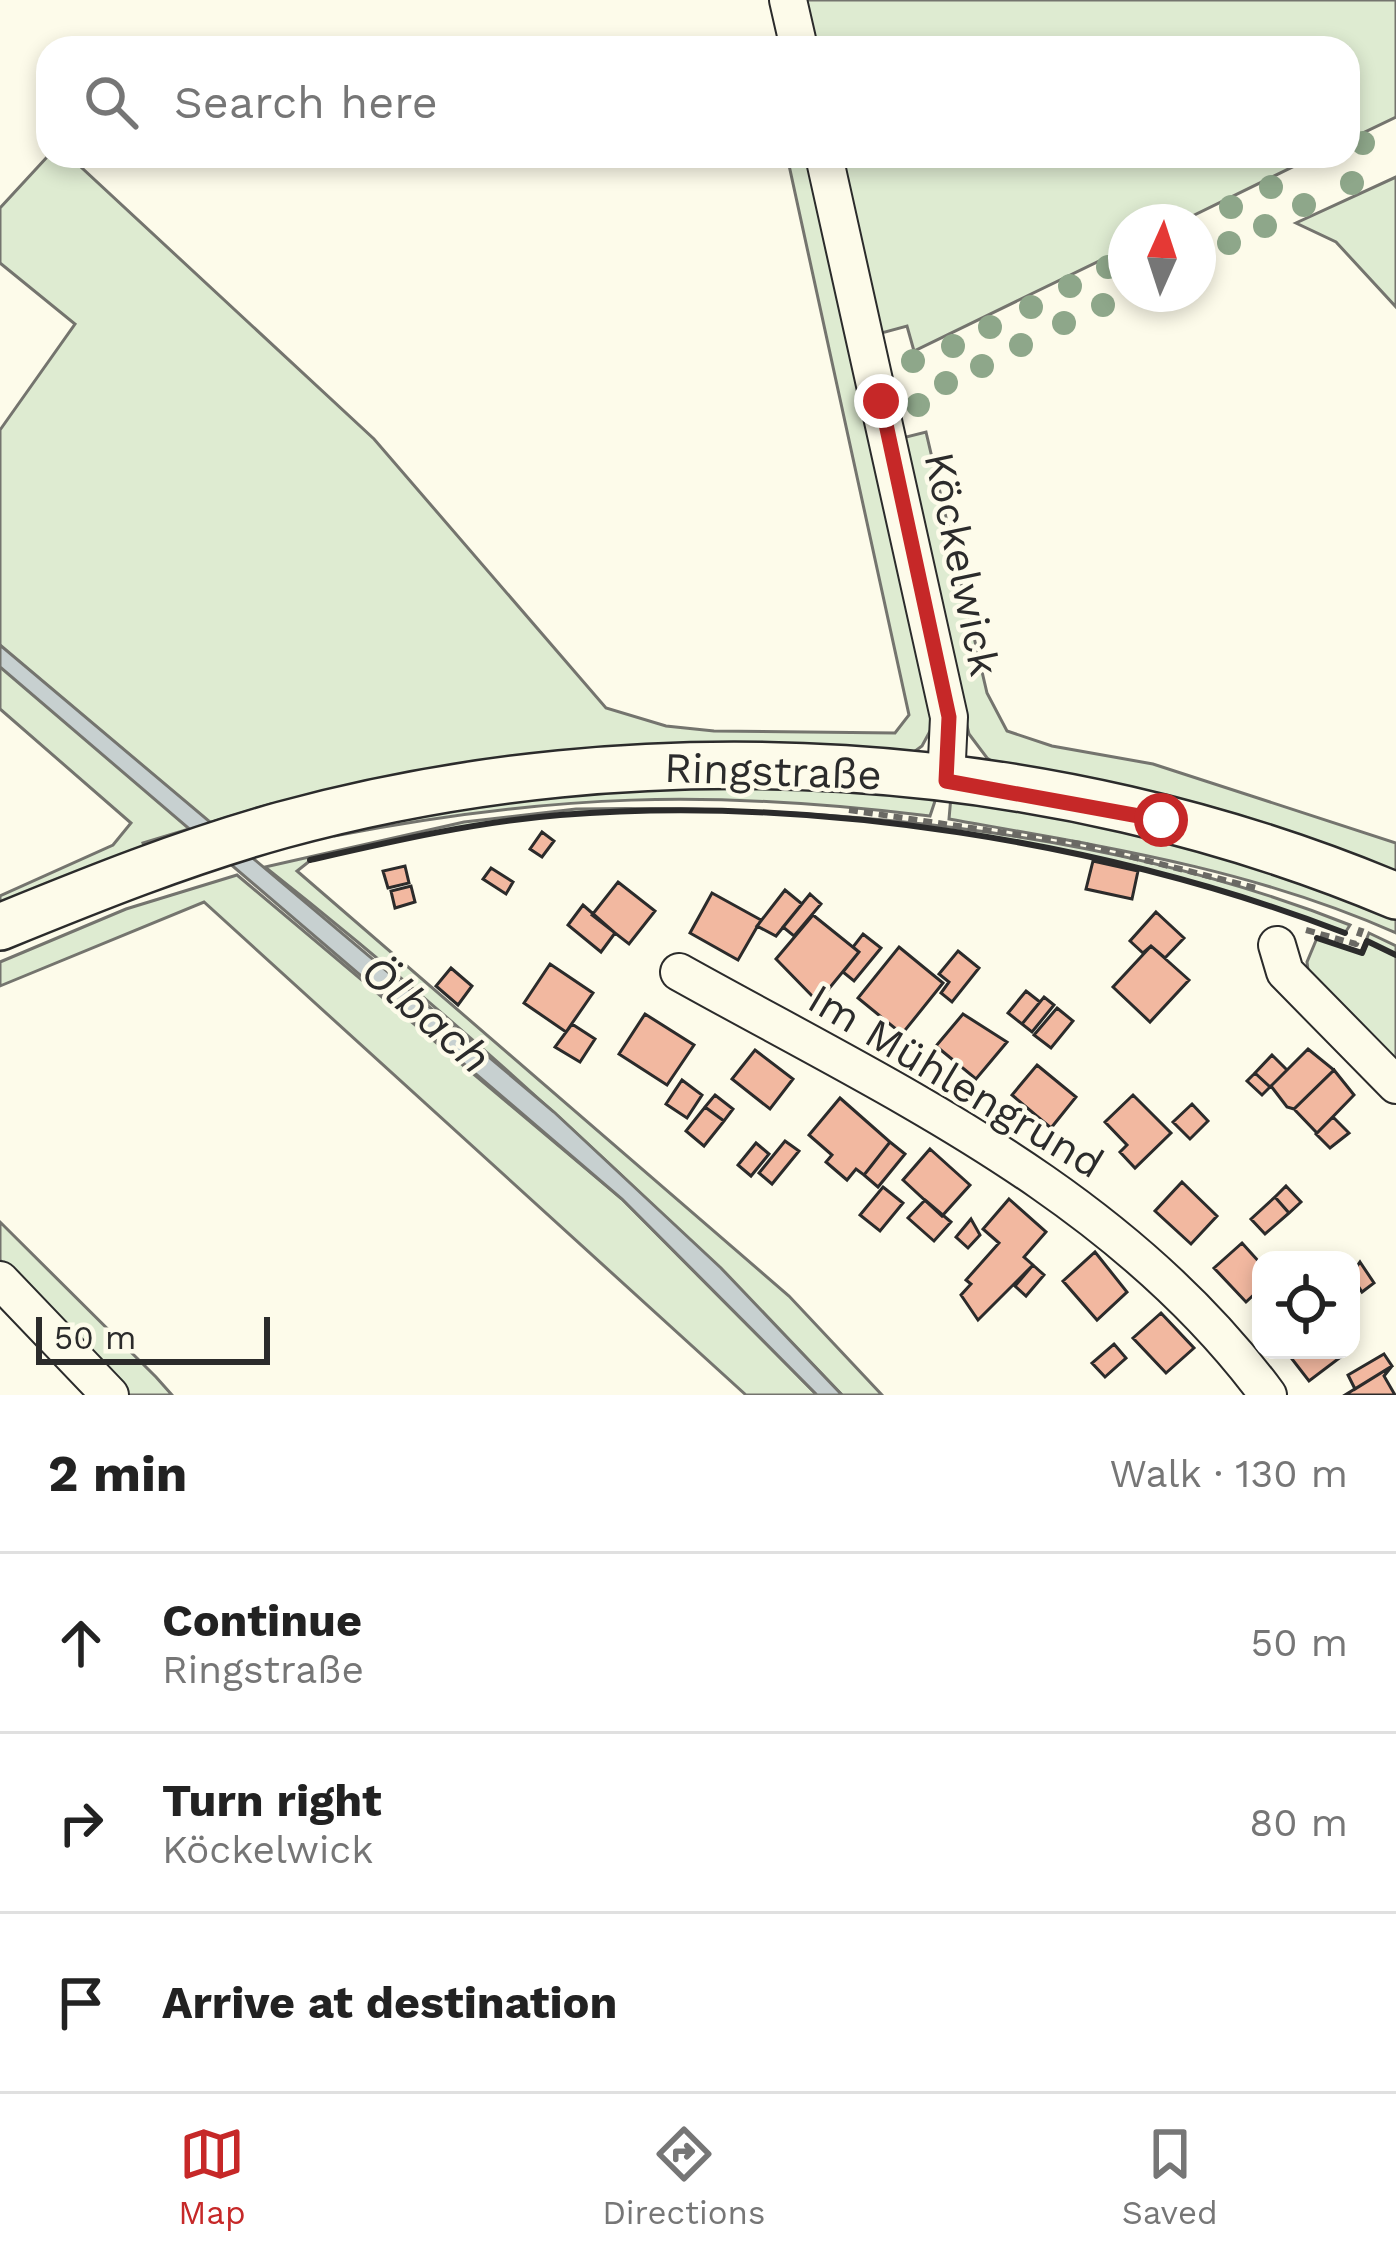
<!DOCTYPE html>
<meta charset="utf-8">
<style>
:root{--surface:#fff;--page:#f2f2f2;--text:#222;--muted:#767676;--line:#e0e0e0;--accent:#c62828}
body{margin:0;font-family:"Work Sans",sans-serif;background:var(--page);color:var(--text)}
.controls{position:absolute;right:36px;bottom:36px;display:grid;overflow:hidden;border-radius:24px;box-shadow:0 6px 18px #0003}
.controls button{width:108px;height:108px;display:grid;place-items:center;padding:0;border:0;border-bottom:3px solid var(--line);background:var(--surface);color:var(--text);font:60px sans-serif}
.compass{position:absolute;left:1108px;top:204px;width:108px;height:108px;border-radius:50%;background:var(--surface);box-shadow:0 6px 18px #0003;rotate:3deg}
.scale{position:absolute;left:36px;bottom:30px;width:234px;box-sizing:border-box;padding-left:12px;border:6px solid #2b2b2b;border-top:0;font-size:33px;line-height:42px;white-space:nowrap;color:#2b2b2b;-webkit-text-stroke:9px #fdfbea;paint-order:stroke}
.stop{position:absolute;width:36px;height:36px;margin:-27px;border:9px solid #c62828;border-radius:50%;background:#fff}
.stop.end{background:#c62828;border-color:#fff;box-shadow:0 3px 12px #0008}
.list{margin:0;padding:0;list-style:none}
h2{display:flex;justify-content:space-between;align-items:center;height:156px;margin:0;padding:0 48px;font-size:51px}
h2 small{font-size:39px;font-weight:400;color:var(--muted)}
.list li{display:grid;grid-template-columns:78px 1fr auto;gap:36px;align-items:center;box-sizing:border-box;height:180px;padding:0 48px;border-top:3px solid var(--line)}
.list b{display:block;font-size:45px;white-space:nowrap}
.list p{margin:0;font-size:39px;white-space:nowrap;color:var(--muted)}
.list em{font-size:39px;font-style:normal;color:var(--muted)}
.icon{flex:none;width:66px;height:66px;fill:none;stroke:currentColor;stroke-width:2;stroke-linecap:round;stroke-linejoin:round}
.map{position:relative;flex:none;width:1396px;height:1395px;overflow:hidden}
.search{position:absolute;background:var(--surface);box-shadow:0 6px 18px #0003;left:36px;right:36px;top:36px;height:132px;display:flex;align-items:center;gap:30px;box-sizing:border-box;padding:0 42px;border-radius:36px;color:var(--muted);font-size:45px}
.sheet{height:696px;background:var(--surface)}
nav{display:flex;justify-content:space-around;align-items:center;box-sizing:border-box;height:168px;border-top:3px solid var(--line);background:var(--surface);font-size:33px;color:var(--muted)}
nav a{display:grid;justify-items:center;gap:6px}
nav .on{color:var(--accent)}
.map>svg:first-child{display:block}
.green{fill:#deebd1;stroke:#74746e;stroke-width:3}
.water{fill:#c7d0d0;stroke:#74746e;stroke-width:3}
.building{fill:#f2b8a0;stroke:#2b2b2b;stroke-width:3}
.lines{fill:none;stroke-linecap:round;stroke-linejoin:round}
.minor-casing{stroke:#2b2b2b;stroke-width:40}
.major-casing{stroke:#2b2b2b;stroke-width:50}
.path{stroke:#6a6964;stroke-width:6;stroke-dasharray:9 6;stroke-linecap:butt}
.minor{stroke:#fdfbea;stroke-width:36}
.major{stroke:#fdfbea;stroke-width:45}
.wall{stroke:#2b2b2b;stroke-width:6}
.tree{fill:#8ea78a}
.route{stroke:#c62828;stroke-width:15}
.labels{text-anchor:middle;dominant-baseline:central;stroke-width:9;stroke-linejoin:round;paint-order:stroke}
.street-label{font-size:42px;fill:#2b2b2b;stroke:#fdfbea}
.water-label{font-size:45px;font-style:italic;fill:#2b2b2b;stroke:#fdfbea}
</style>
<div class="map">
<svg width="1396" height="1395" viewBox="0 0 1396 1395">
<rect width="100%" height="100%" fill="#fdfbea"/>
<path class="green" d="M798,0h598v117l-48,23v-92h-538z
M48,156h21l305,283 232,269 60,18 48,5 181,2 14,-18 -122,-559h23l126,564 -14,26 -15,11 -634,55 -2,-8 -128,39 2,5 -145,61v-13l113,-51 18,-22 -131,-114v-279l75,-106 -75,-61v-55z
M835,156h480l-135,66h-54v26l-212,103 -7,-25 -29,8z
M1396,177v130l-60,-65 -40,-19z
M926,432l61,261 20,38 45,15 101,18 243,79v36l-387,-106 -22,-15 -18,-24 -71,-295z
M675,782l262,13 -7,21c-219,-27 -379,-22 -596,20l61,-20z
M951,796l170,31 108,28 167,58v20c-143,-64 -295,-87 -447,-114z
M576,809c257,-4 534,20 774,116l-5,8c-236,-91 -532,-138 -784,-118 -85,7 -168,26 -250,45l-14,11 492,425 93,99h-40c-180,-189 -372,-366 -577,-528l199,-45z
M237,875l385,324 195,196h-71l-542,-493 -204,84v-24l126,-53z
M1369,933l27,13v121l-87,-89 -2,-16 10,-24 44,15z
M0,1222l156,155 16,18h-44l-128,-135z"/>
<path class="water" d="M0,645l554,467 167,156 121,127h-25l-195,-196 -622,-532z"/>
<path class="building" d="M542,832l12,9 -12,16 -12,-8z
M1093,861l45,10 -6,28 -46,-10z
M405,866l4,17 -21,5 -5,-17z
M491,868l22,14 -7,12 -23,-15z
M618,882l37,29 -26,33 -37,-29z
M411,886l4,16 -20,6 -4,-17z
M785,890l17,14 -26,32 -19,-10z
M712,893l49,27 -23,40 -48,-27z
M810,894l11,10 -27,32 -11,-9z
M583,905l32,28 -14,19 -33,-27z
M1156,912l28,26 -19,20 -14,-12 -8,7 -13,-12z
M813,915l46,37 -41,50 -42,-43z
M863,934l18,14 -27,33 -11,-9 16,-20 -6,-5z
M1151,946l38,34 -39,42 -37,-35z
M899,947l44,36 -41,51 -44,-36z
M958,951l21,17 -27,34 -11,-9 8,-11 -10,-8z
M550,964l43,29 -27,39 -42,-29z
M451,968l21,18 -14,19 -22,-19z
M1026,991l14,11 -18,22 -14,-11z
M1044,997l10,8 -22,27 -10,-8z
M1057,1008l16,13 -22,27 -17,-13z
M645,1014l49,31 -27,40 -48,-31z
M963,1014l44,28 -31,37 -40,-33z
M572,1024l23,15 -15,23 -25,-15z
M1308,1049l26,21 -40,39 -7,-2 -16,-21z
M755,1050l38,29 -23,30 -38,-30z
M1272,1055l15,15 -17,17 -15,-14z
M1037,1065l39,32 -25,31 -39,-33z
M1334,1070l20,25 -37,38 -23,-24z
M1255,1073l15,14 -8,8 -15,-14z
M682,1080l20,15 -15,23 -21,-14z
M715,1095l18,14 -9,12 -19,-14z
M1133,1095l38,38 -36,35 -15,-16 7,-7 -22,-23z
M840,1098l50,44 -26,33 -8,-6 -9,11 -21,-18 6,-7 -23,-20z
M1192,1104l16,17 -18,18 -17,-17z
M705,1107l19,14 -20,25 -18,-15z
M1333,1117l16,16 -19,15 -14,-14z
M785,1141l14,10 -27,33 -13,-11z
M890,1142l15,12 -27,33 -14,-12z
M756,1143l13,11 -18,22 -13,-11z
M930,1149l40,36 -28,31 -39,-36z
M1182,1182l35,34 -26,28 -36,-33z
M1286,1186l15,16 -12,11 -14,-16z
M883,1187l20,16 -23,28 -20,-16z
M1275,1197l14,16 -24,21 -14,-15z
M1009,1199l37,33 -22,25 9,8 -55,55 -17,-25 10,-11 -5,-4 33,-37 -16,-14z
M925,1200l26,22 -17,19 -26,-23z
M971,1219l9,16 -12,13 -12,-11z
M1242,1243l19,21v24l-15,14 -32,-34z
M1095,1252l32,40 -30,28 -34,-39z
M1360,1262l14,21 -12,9 -11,-17z
M1033,1265l11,10 -18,21 -11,-10z
M1161,1313l33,35 -28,25 -33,-35z
M1114,1344l12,14 -21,19 -13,-14z
M1285,1350h65l-41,31z
M1384,1354l8,12 -37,23 -7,-14z
M1392,1366l-8,10 11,19h-50z"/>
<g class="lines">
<defs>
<path id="minor" d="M788,0l11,48
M824,156l125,561 -3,64
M1277,945l8,27 111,113
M679,972c213,119 440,221 589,423
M0,1280l110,115"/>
<path id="major" d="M0,927c93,-38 185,-75 282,-102 362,-99 767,-75 1114,71"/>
</defs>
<use href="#minor" class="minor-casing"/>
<use href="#major" class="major-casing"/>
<path class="path" d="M849,810l232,34 179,45
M1306,930l50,14 7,-20"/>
<use href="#minor" class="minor"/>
<use href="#major" class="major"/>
<path class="wall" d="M310,860c83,-19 165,-38 250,-45 253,-20 549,27 785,118
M1317,938l45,15 5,-12 29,14"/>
</g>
<g class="tree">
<circle cx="1363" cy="143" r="12"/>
<circle cx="1352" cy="183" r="12"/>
<circle cx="1271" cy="187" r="12"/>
<circle cx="1304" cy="205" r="12"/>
<circle cx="1231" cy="207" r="12"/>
<circle cx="1265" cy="226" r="12"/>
<circle cx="1229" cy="243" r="12"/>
<circle cx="1108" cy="267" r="12"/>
<circle cx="1070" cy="286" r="12"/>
<circle cx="1103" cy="305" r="12"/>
<circle cx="1031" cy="307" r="12"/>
<circle cx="1064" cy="323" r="12"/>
<circle cx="990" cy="327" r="12"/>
<circle cx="1021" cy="345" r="12"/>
<circle cx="953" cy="346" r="12"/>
<circle cx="913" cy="361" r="12"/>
<circle cx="982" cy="366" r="12"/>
<circle cx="946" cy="383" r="12"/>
<circle cx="918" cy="405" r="12"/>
</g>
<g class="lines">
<path class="route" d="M881,401l68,316 -3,64 215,39"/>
</g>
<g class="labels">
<g class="street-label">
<text transform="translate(962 564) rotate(78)">Köckelwick</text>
<text transform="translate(773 771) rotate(2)">Ringstraße</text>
<text transform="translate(956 1081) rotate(31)">Im Mühlengrund</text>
</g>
<g class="water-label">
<text transform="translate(426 1014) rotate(41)">Ölbach</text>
</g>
</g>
</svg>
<div class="controls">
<button><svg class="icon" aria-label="locate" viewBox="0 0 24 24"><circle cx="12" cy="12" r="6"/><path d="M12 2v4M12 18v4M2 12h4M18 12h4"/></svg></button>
</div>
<svg class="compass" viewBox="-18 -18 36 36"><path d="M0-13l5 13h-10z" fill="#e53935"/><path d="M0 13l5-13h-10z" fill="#767676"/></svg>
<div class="scale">50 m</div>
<div class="stop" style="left:1161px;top:820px"></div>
<div class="stop end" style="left:881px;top:401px"></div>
<div class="search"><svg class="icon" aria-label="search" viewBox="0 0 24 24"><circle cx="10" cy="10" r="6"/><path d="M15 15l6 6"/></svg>Search here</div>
</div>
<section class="sheet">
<h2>2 min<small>Walk · 130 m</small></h2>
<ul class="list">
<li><svg class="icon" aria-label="ahead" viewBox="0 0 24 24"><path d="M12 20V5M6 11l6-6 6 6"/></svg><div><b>Continue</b><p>Ringstraße</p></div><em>50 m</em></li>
<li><svg class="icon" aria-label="right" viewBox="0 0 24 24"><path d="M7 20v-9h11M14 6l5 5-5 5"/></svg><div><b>Turn right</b><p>Köckelwick</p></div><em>80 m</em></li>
<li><svg class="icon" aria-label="arrive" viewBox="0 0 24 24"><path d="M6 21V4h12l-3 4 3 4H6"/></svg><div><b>Arrive at destination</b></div></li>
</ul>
</section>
<nav>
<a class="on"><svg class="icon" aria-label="map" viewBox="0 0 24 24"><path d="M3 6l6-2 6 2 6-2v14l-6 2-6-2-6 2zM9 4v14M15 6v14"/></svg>Map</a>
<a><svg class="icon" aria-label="directions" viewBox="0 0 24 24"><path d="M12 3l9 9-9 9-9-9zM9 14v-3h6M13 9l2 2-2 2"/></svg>Directions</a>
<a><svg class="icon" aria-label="saved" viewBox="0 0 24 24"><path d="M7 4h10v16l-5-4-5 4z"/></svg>Saved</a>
</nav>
